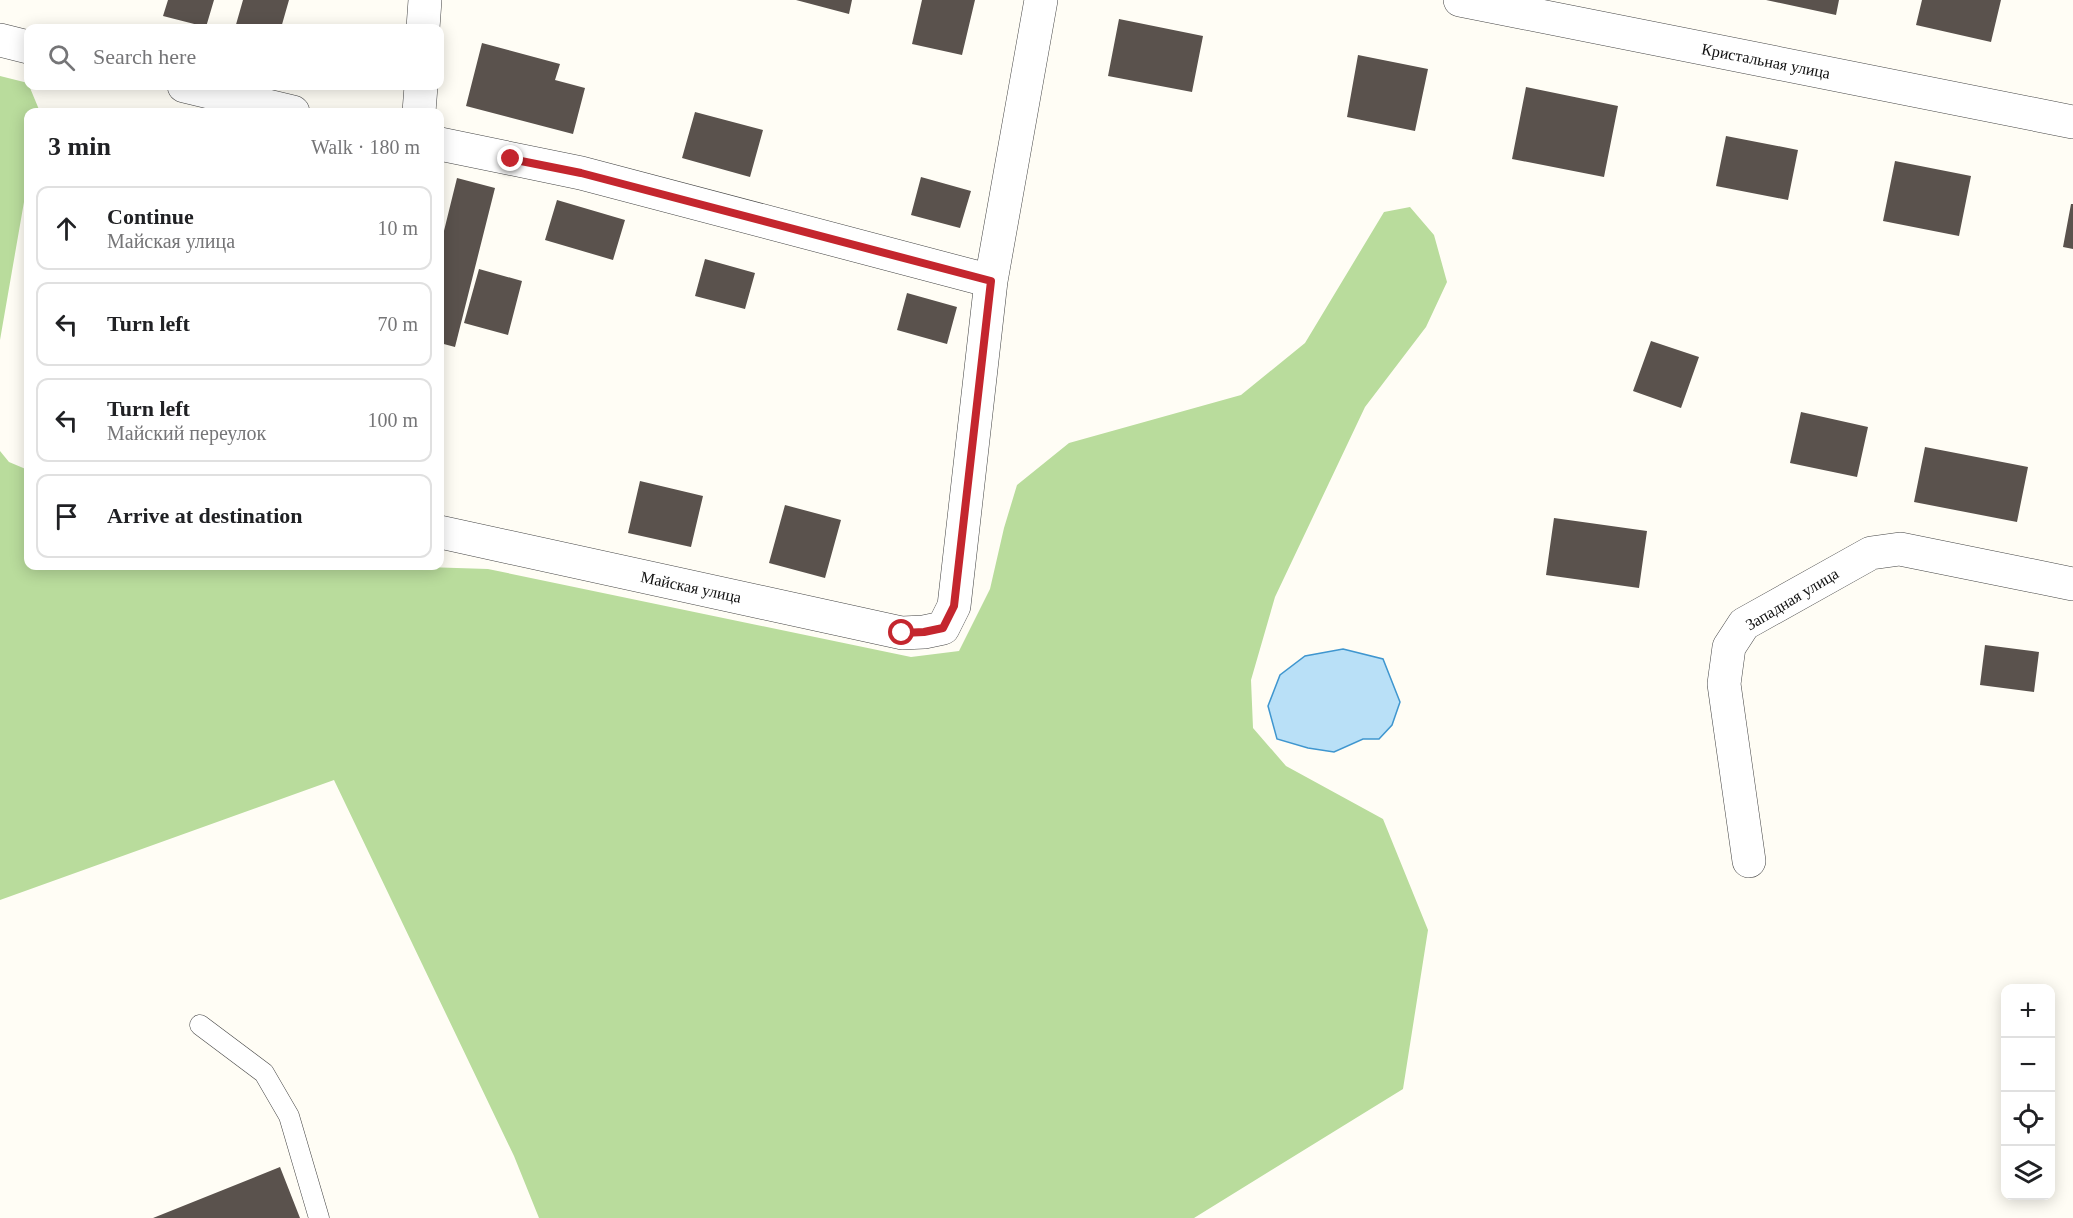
<!DOCTYPE html>
<meta charset="utf-8">
<style>
:root{--surface:#fff;--page:#f2f2f2;--text:#202124;--muted:#757577;--line:#e0e0e0}
body{margin:0;font-family:Georgia,serif;background:var(--page);color:var(--text)}
.controls{position:absolute;right:18px;bottom:18px;display:grid;overflow:hidden;border-radius:12px;box-shadow:0 3px 15px #0003}
.controls button{width:54px;height:54px;display:grid;place-items:center;padding:0;border:0;border-bottom:2px solid var(--line);background:var(--surface);color:var(--text);font:30px sans-serif}
.stop{position:absolute;width:18px;height:18px;margin:-14px;border:4px solid #c4262e;border-radius:50%;background:#fff}
.stop.end{background:#c4262e;border-color:#fff;box-shadow:0 2px 6px #0008}
.list{margin:0;padding:0;list-style:none}
h2{display:flex;justify-content:space-between;align-items:center;height:78px;margin:0;padding:0 24px;font-size:26px}
h2 small{font-size:20px;font-weight:400;color:var(--muted)}
.list li{display:grid;grid-template-columns:39px 1fr auto;gap:18px;align-items:center;box-sizing:border-box;height:84px;margin:0 12px 12px;padding:0 12px;border:2px solid var(--line);border-radius:12px}
.list b{display:block;font-size:22px;white-space:nowrap}
.list p{margin:0;font-size:20px;white-space:nowrap;color:var(--muted)}
.list em{font-size:20px;font-style:normal;color:var(--muted)}
.icon{flex:none;width:33px;height:33px;fill:none;stroke:currentColor;stroke-width:2;stroke-linecap:round;stroke-linejoin:round}
.map{position:relative;flex:none;width:2073px;height:1218px;overflow:hidden}
.search{position:absolute;background:var(--surface);box-shadow:0 3px 15px #0003;left:24px;top:24px;width:420px;height:66px;display:flex;align-items:center;gap:15px;box-sizing:border-box;padding:0 21px;border-radius:12px;color:var(--muted);font-size:22px}
.panel{position:absolute;background:var(--surface);box-shadow:0 3px 15px #0003;left:24px;top:108px;width:420px;height:462px;border-radius:12px}
.map>svg:first-child{display:block}
.forest{fill:#b9dc9c}
.water{fill:#b9e0f7;stroke:#3f96cf;stroke-width:1.5}
.building{fill:#5a524d}
.lines{fill:none;stroke-linecap:round;stroke-linejoin:round}
.lane-casing{stroke:#444;stroke-width:21}
.street-casing{stroke:#444;stroke-width:34}
.lane{stroke:#fff;stroke-width:20}
.street{stroke:#fff;stroke-width:33}
.route{stroke:#c4262e;stroke-width:8}
.labels{text-anchor:middle;dominant-baseline:central;stroke-width:6;stroke-linejoin:round;paint-order:stroke}
.street-label{font-size:16px;fill:#111;stroke:#fff}
</style>
<div class="map">
<svg width="2073" height="1218" viewBox="0 0 2073 1218">
<rect width="100%" height="100%" fill="#fffdf5"/>
<path class="forest" d="M0,76l28,7 12,29h-12v67l-28,161z
M1410,207l24,28 13,47 -21,45 -61,80 -90,190 -24,83 2,48 33,38 97,53 45,111 -25,159 -209,129h-655l-25,-62 -180,-376 -334,120v-449l9,11 19,8v96h366l94,3 423,88 48,-6 31,-62 14,-61 13,-43 52,-42 172,-48 64,-52 79,-131z"/>
<path class="water" d="M1343,649l40,10 17,43 -8,23 -13,14h-16l-29,13 -26,-4 -31,-9 -9,-33 12,-31 25,-19z"/>
<path class="building" d="M168,0h46l-8,27 -43,-11z
M243,0h46l-8,28h-46z
M796,0h56l-3,14z
M922,0h53l-13,55 -50,-11z
M1766,0h73l-3,15z
M1922,0h79l-10,42 -75,-17z
M1119,19l84,17 -11,56 -84,-16z
M482,43l78,21 -5,16 30,8 -12,46 -107,-28z
M1358,55l70,14 -13,62 -68,-14z
M1526,87l92,19 -14,71 -92,-18z
M695,112l68,18 -13,47 -68,-19z
M1726,136l72,14 -10,50 -72,-14z
M1895,161l76,15 -12,60 -76,-15z
M921,177l50,14 -11,37 -49,-13z
M457,178l38,10 -40,159 -15,-4v-96z
M557,200l68,20 -12,40 -68,-20z
M2071,204h2v45l-10,-2z
M705,259l50,14 -10,36 -50,-13z
M479,269l43,12 -14,54 -44,-12z
M907,293l50,14 -10,37 -50,-14z
M1651,341l48,16 -18,51 -48,-17z
M1801,412l67,15 -11,50 -67,-14z
M1925,447l103,20 -11,55 -103,-20z
M640,481l63,15 -12,51 -63,-14z
M785,505l56,15 -16,58 -56,-15z
M1554,518l93,13 -8,57 -93,-13z
M1985,645l54,7 -5,40 -54,-7z
M280,1167l20,51h-147z"/>
<g class="lines">
<defs>
<path id="lane" d="M200,1025l64,48 25,43 30,102"/>
<path id="street" d="M1460,0l613,122
M423,28l2,-28
M0,40l28,7
M184,86l109,26
M419,112l2,-26
M440,144l141,29 410,108
M440,532l462,101 22,-1 19,-4 11,-22 37,-325 50,-281
M1749,861l-25,-177 5,-37 15,-23 127,-71 29,-4 173,35"/>
</defs>
<use href="#lane" class="lane-casing"/>
<use href="#street" class="street-casing"/>
<use href="#lane" class="lane"/>
<use href="#street" class="street"/>
</g>
<g class="lines">
<path class="route" d="M511,159l70,14 410,108 -37,325 -11,22 -19,4 -22,1"/>
</g>
<g class="labels">
<g class="street-label">
<text transform="translate(1766 61) rotate(11)">Кристальная улица</text>
<text transform="translate(691 587) rotate(12)">Майская улица</text>
<text transform="translate(1792 599) rotate(-31)">Западная улица</text>
</g>
</g>
</svg>
<div class="controls">
<button>+</button>
<button>−</button>
<button><svg class="icon" aria-label="locate" viewBox="0 0 24 24"><circle cx="12" cy="12" r="6"/><path d="M12 2v4M12 18v4M2 12h4M18 12h4"/></svg></button>
<button><svg class="icon" aria-label="layers" viewBox="0 0 24 24"><path d="M12 4l9 5-9 5-9-5zM3 14l9 5 9-5"/></svg></button>
</div>
<div class="stop" style="left:902px;top:633px"></div>
<div class="stop end" style="left:511px;top:159px"></div>
<div class="search"><svg class="icon" aria-label="search" viewBox="0 0 24 24"><circle cx="10" cy="10" r="6"/><path d="M15 15l6 6"/></svg>Search here</div>
<section class="panel">
<h2>3 min<small>Walk · 180 m</small></h2>
<ul class="list">
<li><svg class="icon" aria-label="ahead" viewBox="0 0 24 24"><path d="M12 20V5M6 11l6-6 6 6"/></svg><div><b>Continue</b><p>Майская улица</p></div><em>10 m</em></li>
<li><svg class="icon" aria-label="left" viewBox="0 0 24 24"><path d="M17 20v-9H6M10 6l-5 5 5 5"/></svg><div><b>Turn left</b></div><em>70 m</em></li>
<li><svg class="icon" aria-label="left" viewBox="0 0 24 24"><path d="M17 20v-9H6M10 6l-5 5 5 5"/></svg><div><b>Turn left</b><p>Майский переулок</p></div><em>100 m</em></li>
<li><svg class="icon" aria-label="arrive" viewBox="0 0 24 24"><path d="M6 21V4h12l-3 4 3 4H6"/></svg><div><b>Arrive at destination</b></div></li>
</ul>
</section>
</div>
